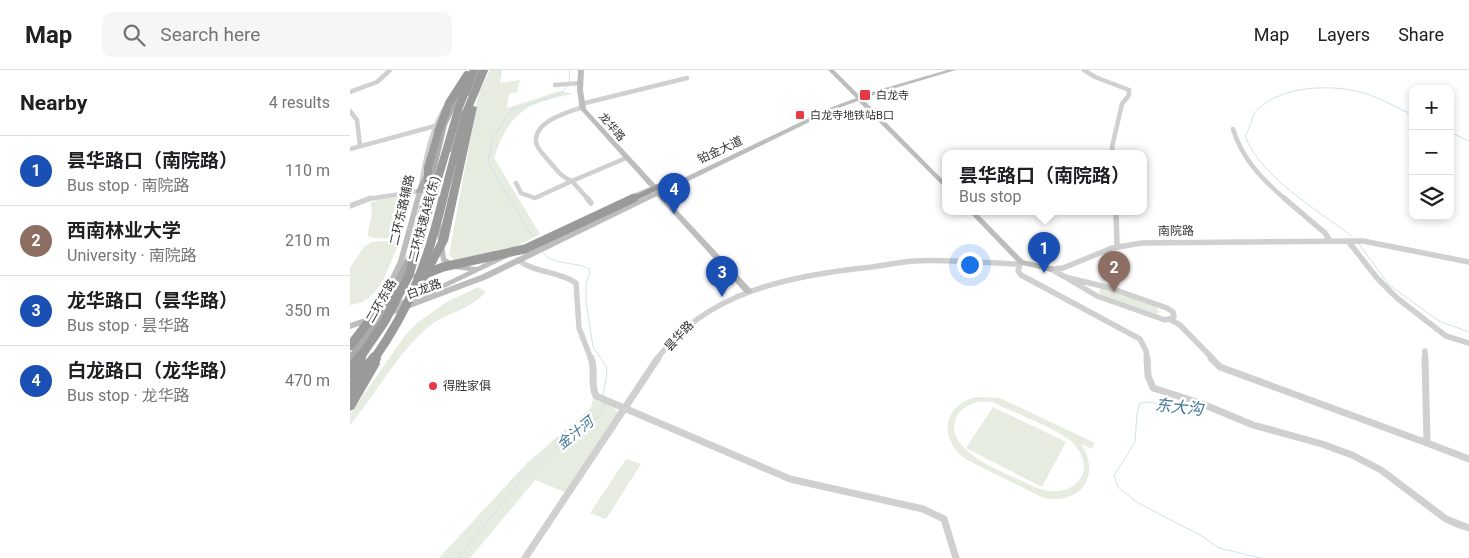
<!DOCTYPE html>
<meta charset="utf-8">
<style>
:root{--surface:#fff;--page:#f6f6f6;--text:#202124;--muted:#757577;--line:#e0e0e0;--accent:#e63946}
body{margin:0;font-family:Roboto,"Noto Sans SC",sans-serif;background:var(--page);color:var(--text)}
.controls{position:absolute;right:15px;top:15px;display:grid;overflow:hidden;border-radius:10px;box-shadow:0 2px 8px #0003}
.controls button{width:45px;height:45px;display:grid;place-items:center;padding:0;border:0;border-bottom:1px solid var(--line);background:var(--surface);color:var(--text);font:25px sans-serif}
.you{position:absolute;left:619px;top:194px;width:18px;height:18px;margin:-12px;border:4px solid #fff;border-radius:50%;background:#1a73e8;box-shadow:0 0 0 8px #1a73e833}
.badge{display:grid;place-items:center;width:32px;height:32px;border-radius:50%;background:var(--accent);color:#fff;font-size:16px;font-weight:700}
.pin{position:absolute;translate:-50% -41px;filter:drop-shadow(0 1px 2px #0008)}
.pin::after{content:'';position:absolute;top:26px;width:18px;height:15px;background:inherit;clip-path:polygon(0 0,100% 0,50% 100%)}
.popup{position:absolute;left:592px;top:80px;width:205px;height:65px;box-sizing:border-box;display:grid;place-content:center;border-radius:10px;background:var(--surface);filter:drop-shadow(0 1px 4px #0005);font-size:16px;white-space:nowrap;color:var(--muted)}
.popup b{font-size:19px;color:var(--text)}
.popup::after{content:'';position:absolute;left:50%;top:100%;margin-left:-10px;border:10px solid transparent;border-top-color:var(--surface)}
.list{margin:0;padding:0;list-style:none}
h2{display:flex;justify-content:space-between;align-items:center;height:65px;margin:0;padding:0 20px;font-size:21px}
h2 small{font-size:16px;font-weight:400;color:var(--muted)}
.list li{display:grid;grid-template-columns:32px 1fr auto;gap:15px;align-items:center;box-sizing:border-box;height:70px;padding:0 20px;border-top:1px solid var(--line)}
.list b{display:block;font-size:19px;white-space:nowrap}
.list p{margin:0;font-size:16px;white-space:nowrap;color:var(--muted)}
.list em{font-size:16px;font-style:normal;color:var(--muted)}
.icon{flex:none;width:28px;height:28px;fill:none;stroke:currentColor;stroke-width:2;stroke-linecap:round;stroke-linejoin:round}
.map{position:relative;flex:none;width:1119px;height:488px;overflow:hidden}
header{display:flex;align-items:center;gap:30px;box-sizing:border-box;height:70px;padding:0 25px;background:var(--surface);border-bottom:1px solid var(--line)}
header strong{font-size:24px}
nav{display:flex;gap:28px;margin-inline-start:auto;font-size:18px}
.search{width:350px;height:45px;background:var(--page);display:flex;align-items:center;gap:12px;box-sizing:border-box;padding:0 18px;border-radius:10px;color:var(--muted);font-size:19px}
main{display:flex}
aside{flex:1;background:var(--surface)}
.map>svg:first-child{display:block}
.green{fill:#e6ecdf;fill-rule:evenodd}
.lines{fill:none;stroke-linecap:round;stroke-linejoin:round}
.stream{stroke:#cfe2ee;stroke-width:1}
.street-far2{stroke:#d0d0d0;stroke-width:4.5}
.street-far1{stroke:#d0d0d0;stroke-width:5.5}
.street{stroke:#d0d0d0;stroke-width:7}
.secondary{fill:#bdbdbd;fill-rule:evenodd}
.primary{fill:#ababab;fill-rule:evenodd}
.highway{fill:#9a9a9a;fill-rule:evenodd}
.primary-bridge-far2{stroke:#ababab;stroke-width:7}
.primary-bridge-far1{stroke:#ababab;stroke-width:8}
.primary-bridge{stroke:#ababab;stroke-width:11}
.highway-bridge-far2{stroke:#9a9a9a;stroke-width:8}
.highway-bridge-far1{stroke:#9a9a9a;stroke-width:9}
.highway-bridge{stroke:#9a9a9a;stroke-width:12}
.poi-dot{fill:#e63946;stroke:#fff;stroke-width:2}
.labels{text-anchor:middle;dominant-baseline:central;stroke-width:5;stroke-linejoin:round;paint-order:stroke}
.far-poi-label{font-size:11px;fill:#333;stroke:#fff;text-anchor:start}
.far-street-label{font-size:11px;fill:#333;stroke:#fff}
.street-label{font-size:12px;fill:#333;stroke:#fff}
.poi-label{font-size:12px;fill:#333;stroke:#fff;text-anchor:start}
.water-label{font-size:14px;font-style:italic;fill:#3f7597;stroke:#fff}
.near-water-label{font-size:16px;font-style:italic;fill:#3f7597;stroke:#fff}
</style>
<header>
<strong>Map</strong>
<div class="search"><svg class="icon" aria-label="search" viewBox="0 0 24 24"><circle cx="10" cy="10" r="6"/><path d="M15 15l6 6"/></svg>Search here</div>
<nav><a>Map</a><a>Layers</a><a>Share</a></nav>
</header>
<main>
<aside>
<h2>Nearby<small>4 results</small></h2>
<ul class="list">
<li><span class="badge" style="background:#1a4fb4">1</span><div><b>昙华路口（南院路）</b><p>Bus stop · 南院路</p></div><em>110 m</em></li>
<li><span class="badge" style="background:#8d6e63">2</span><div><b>西南林业大学</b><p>University · 南院路</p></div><em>210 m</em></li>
<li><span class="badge" style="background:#1a4fb4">3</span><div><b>龙华路口（昙华路）</b><p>Bus stop · 昙华路</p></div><em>350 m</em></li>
<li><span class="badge" style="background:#1a4fb4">4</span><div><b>白龙路口（龙华路）</b><p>Bus stop · 龙华路</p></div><em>470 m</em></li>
</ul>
</aside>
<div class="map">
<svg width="1119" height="488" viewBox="0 0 1119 488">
<rect width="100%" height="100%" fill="#fff"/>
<path class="green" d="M140,0h12l-2,13 20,-3 -3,12 -8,2 -2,14 53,-17 13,3c-47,9 -64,18 -79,64l46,76 -41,21 -42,8 -8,-8 30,-163z
M60,125l-10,39c-8,5 -24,6 -32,2 0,-12 7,-22 2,-33l12,-4z
M48,170l-1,8c-11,23 -17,54 -47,57v-37l13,-20 8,-6z
M128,217l8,5c-19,20 -42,21 -59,36 -31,27 -51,66 -77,97v-11l54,-77 12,-13 29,-21z
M751,218h4l51,18 3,6 -3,2 -55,-19 -2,-4z
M626,327l24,1 95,45 -3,6 -11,-5c21,32 -1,61 -37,54l-77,-38c-28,-19 -26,-54 9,-63zM627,332h16l5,3c16,7 66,27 75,38 29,31 -5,62 -43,42 -22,-11 -85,-33 -75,-64 3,-11 12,-16 22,-19z
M243,329l20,8 5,5 -53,80 -30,-12 -65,78h-31l89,-96 63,-54z
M643,337l73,35 -24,45 -76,-39z
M276,389l15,5 -35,55 -16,-6z"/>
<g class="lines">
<path class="stream" d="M219,12l1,-12
M1100,62l19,9
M1002,166c-34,-25 -92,-60 -107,-100 6,-8 6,-21 13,-27 26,-24 74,-25 106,-16 17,5 33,15 49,22
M183,167l-42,-69 -3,-8 5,-22 18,-28 49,-16 8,-8
M1009,174l30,41 50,36 30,11
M193,183c11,13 32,8 46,16l1,3 -4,12v17l7,46 13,19 1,7 -4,22
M854,338l-16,1 -41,-7 -7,1 -3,10 -2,29 -21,34 4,11 20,16 62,32 19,13 41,10
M1064,429l27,20
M1099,454l14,6
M108,488l59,-73 51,-50 28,-16 7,-10 1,-5"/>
<path class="street-far2" d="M734,0l11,7 34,13v5l-7,9 -10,43 1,7
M205,15l26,-2
M0,22l27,-10 13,-12
M231,34l106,-26
M233,37c-15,5 -49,14 -47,35 1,7 8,13 13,19 7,8 12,16 23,20l54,-23
M0,41l7,9 3,26
M883,59c9,30 29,50 52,70
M0,79l85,-23
M166,113l5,10 14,5 37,-17 16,18
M18,129l52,-8c5,-29 9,-56 24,-82"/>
<path class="street-far1" d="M237,128l4,5
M934,128l41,35 5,8
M0,136l21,-8
M766,142l1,34
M998,171l29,37 20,20 49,38 23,7
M168,190c17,13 40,11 58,23l3,45 12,31
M671,192l-3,9 3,4 119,64 6,12 1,8
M701,199l12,-1 49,-20 30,-5 221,-2 106,21
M701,199l14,8
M715,207l45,11 57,20 6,4 1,5 -9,3 -68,-24z
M821,250l9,5 33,34
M1075,281v8
M307,289c49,-68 136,-84 215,-92 14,-2 28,-5 42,-6 33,-2 68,2 102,3l5,-2"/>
<path class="street" d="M241,288c5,12 -1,27 5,38l194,83 133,30 21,10 12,39
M797,288l1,18 5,12 47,15 53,22 69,19 30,11 29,15 65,49 23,9
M861,288l9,9 207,76 -2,-85
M1077,373l42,16
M175,488l133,-200"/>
<path class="secondary" d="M228,0h6l-1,20 3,19 69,75 4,1v2l-29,12h-4v-2l24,-10 -70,-78 -3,-19z
M478,0h6l26,26 18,-6 69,-20h9l-74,22 -19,7 82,83v5l-2,-1 -85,-85 -22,8 -174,85 89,95 1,2 -1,2h-6l-88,-97 -170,83 -98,37h-6l-1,-2 1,-2 5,-2 -2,-2 1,-2 59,-24 23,-11 -15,-2 -13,-8 -6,-40 1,-2h4l1,2 5,37 12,7 19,2 28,-14h2l3,2 -1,2 -71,34 43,-16 351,-168 24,-9z
M109,52l3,2 -7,27 -3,2 -2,-1 -1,-1 7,-27z
M70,119l3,2 -19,70 -19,44h-6l-1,-2 20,-42 19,-70z
M619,142h7l47,48 30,7 2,2 -2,2 -2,1 -32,-8z
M21,246l3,1 1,2 -1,2 -24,8v-6z"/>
<path class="primary" d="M127,0h6l-14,26h-4l-1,-1z
M111,18l3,2 -17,35 -14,59 -4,2h-3l-3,7h-6l-1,-2 9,-18 4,-2 12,-46 17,-35z"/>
<path class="highway" d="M120,35l7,2 -29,134 -21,39 -3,2 -5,-4 19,-37z
M85,60h3l4,2 -10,35v23l-4,3 -4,-3v-23z
M324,106l3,1v4l-40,19 -3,1 -4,-3z
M25,290l4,1 1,3 -26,45 -4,2v-15l21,-35z"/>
<path class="primary-bridge-far2" d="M76,129l2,-9"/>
<path class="primary-bridge-far1" d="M65,170l11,-42
M1,289l35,-51 24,-50"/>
<path class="primary-bridge" d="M0,291l2,-3"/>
<path class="highway-bridge-far2" d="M88,62l11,-29 18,-28
M82,129l27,-92 15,-37
M93,129l22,-84 19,-45
M281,129l3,-1"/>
<path class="highway-bridge-far1" d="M68,207l25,-10 82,-18 109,-51
M0,276l33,-43 21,-17
M9,289l26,-38 24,-46 23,-77
M24,289c37,-53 54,-98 69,-161"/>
<path class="highway-bridge" d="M0,303l10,-15
M0,320l25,-32"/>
</g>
<g class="poi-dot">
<rect x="509" y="19" width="12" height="12" rx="2.5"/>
<rect x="445" y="40" width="10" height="10" rx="2.5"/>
<circle cx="83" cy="316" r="5"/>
</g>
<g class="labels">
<g class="far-poi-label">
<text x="526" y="25">白龙寺</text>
<text x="460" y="45">白龙寺地铁站B口</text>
</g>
<g class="far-street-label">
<text transform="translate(262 57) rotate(49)">龙华路</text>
</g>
<g class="street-label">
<text transform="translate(370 80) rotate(-25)">铂金大道</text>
<text transform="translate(52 140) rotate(-77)">二环东路辅路</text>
<text transform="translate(74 149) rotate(-75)">二环快速A线(东)</text>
<text transform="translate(826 161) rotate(-1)">南院路</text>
<text transform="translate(74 219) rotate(-20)">白龙路</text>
<text transform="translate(31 231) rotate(-60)">二环东路</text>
<text transform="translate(329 266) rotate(-47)">昙华路</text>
</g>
<g class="poi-label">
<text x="93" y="316">得胜家俱</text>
</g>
<g class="water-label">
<text transform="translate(225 363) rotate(-39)">金汁河</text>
</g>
<g class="near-water-label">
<text transform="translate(829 337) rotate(6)">东大沟</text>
</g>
</g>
</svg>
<div class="controls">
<button>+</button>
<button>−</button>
<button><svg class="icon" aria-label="layers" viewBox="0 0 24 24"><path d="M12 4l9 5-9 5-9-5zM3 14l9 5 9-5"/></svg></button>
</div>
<div class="you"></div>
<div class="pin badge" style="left:694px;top:203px;background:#1a4fb4">1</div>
<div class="popup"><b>昙华路口（南院路）</b>Bus stop</div>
<div class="pin badge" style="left:764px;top:222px;background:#8d6e63">2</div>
<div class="pin badge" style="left:372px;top:227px;background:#1a4fb4">3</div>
<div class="pin badge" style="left:324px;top:144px;background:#1a4fb4">4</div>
</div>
</main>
